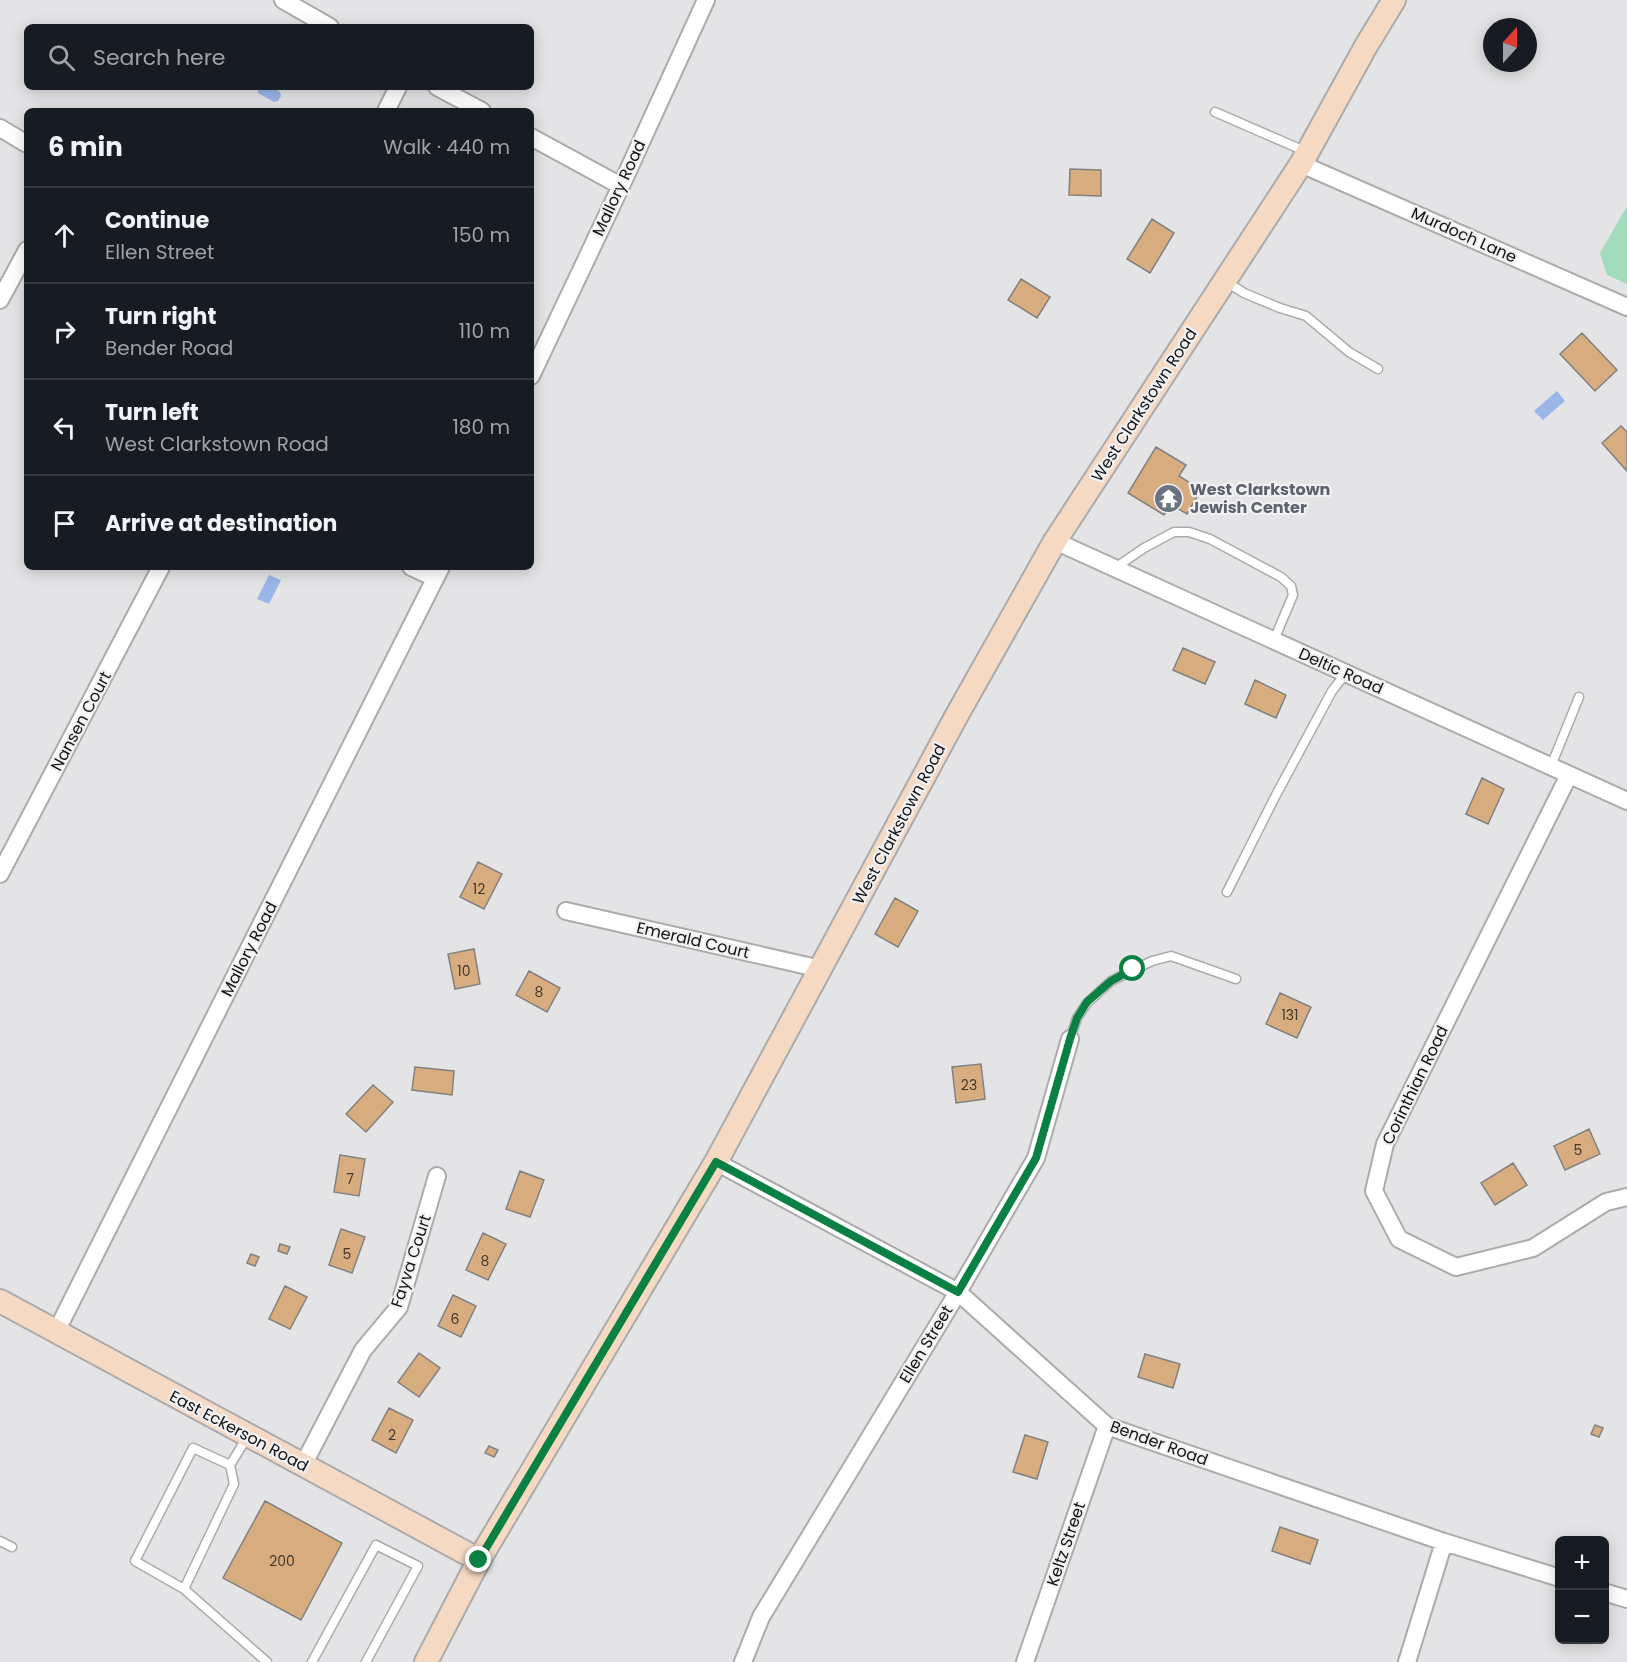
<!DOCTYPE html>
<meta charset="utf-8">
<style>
:root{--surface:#171b24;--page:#242831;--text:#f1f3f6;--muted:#9ea1a6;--line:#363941}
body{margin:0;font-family:Poppins,sans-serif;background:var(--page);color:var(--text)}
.controls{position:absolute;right:18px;bottom:18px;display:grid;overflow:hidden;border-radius:9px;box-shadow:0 3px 15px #0003}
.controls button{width:54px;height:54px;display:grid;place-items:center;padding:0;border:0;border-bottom:2px solid var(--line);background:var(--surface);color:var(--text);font:30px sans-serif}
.compass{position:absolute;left:1483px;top:18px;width:54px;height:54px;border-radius:50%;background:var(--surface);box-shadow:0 3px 15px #0003;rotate:21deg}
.stop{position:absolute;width:18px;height:18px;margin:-14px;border:4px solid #0b8043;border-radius:50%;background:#fff}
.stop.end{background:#0b8043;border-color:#fff;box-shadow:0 2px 6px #0008}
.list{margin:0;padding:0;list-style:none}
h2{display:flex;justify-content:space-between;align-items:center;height:78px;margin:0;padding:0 24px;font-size:26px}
h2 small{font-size:20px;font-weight:400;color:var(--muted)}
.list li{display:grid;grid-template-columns:39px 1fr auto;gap:18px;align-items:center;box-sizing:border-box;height:96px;padding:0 24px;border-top:2px solid var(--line)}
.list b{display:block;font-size:22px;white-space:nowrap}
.list p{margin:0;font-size:20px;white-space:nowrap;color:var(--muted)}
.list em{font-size:20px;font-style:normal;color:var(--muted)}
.icon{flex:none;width:33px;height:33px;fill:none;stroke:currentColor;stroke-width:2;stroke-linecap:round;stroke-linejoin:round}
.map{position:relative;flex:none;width:1627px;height:1662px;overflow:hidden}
.search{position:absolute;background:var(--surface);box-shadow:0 3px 15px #0003;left:24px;top:24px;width:510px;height:66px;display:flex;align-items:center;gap:15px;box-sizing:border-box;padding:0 21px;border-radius:9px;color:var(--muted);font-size:22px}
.panel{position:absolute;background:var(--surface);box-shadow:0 3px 15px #0003;left:24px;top:108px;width:510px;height:462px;border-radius:9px}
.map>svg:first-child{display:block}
.green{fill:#a3dbbd}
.water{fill:#9ab5e8}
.building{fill:#d7ad7f;stroke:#838180;stroke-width:1.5}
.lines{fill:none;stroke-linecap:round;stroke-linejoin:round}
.lane-casing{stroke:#ababad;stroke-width:11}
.street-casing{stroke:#ababad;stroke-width:20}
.secondary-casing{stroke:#ababad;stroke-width:26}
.lane{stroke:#fff;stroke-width:8}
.street{stroke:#fff;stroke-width:16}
.secondary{stroke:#f5d9c3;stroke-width:22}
.route{stroke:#0b8043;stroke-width:8}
.labels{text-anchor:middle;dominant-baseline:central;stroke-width:4.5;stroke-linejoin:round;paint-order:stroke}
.number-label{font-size:14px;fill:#43392e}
.street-label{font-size:16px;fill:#121213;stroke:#f1f1f3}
.worship-label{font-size:16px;font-weight:bold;fill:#5b616d;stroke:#f1f1f3;text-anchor:start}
</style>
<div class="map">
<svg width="1627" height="1662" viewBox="0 0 1627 1662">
<rect width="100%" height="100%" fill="#e4e4e6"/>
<path class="green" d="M1627,206v78l-20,-9 -7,-22z"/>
<path class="water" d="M258,87h14l8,5 1,4 -3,5 -4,1 -16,-9z
M1557,391l8,10 -22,19 -9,-9z
M269,575l12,5 -12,24 -12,-5z"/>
<path class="building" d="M1070,169l31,1v26l-32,-1z
M1152,219l22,14 -24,40 -23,-14z
M1021,279l29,18 -13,21 -29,-18z
M1582,333l35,37 -22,21 -35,-37z
M1621,426l6,6v39l-25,-28z
M1156,447l30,18 -7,11 22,14 -14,24 -17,-10 -6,11 -36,-22z
M1183,648l32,14 -10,22 -32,-14z
M1255,680l31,15 -10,23 -31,-14z
M1482,778l22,11 -16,35 -22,-10z
M478,862l24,12 -18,35 -24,-12z
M895,898l23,13 -20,36 -23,-13z
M474,949l6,35 -25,5 -7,-35z
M529,971l31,17 -13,24 -31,-17z
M1280,993l31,14 -14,31 -31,-14z
M981,1064l4,35 -29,4 -4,-36z
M415,1067l39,4 -2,24 -40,-5z
M373,1085l20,17 -27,30 -20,-18z
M1589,1129l11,25 -35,16 -11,-24z
M340,1155l25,4 -6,37 -25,-4z
M1513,1163l14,22 -32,20 -14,-22z
M520,1171l24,9 -14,37 -24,-8z
M341,1229l24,8 -13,36 -23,-8z
M483,1233l23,11 -18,36 -22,-10z
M280,1244l10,3 -3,7 -9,-3z
M251,1254l8,3 -4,9 -8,-3z
M285,1286l22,11 -17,32 -21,-10z
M453,1295l23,11 -15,31 -23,-11z
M419,1353l21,15 -21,29 -21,-15z
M1145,1354l35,10 -7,24 -35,-11z
M389,1408l24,12 -17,33 -24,-13z
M1595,1425l8,3 -4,9 -8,-3z
M1025,1435l23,7 -11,37 -24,-7z
M489,1446l9,4 -4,7 -9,-4z
M265,1501l77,42 -41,77 -78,-42z
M1280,1527l38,13 -8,24 -38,-13z"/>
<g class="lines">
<defs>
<path id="lane" d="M1215,112l92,40
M1225,281l19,12 36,15 26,8 43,36 29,17
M1115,568l29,-20 30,-16h15l21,7 71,38 10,9 2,9 -19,45
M1551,766l28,-69
M1227,892l49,-97 56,-104 14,-18
M1070,1039l7,-21 10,-15 24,-22 41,-20 19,-5 65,23
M248,1436l-18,29 4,19 -50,105 83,73
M0,1541l12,6
M184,1589l-49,-28 58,-113 37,17
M312,1662l64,-117 42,21 -52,96"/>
<path id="street" d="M283,0l47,27
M437,87l45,24
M386,111l12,-24
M0,128l27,16
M531,137l90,49
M1301,164l326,143
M0,300l27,-50
M531,376l90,-190 85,-186
M1055,541l572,260
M411,567l24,11
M1569,775l-184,369 -11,47 25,48 57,28 77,-19 73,-46 21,-5
M0,874l161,-307
M566,911l255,58
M716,1162l242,130 149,134 337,116 116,36
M56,1332l385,-765
M303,1465l60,-115 36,-43 38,-131
M1604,1592l23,7
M743,1662l18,-45 197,-325 78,-134 34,-119
M1025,1662l82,-236
M1407,1662l37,-120"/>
<path id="secondary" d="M0,1301l479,259
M426,1662l53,-102 237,-398 241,-447 98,-174 246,-377 65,-118 28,-46"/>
</defs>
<use href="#lane" class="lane-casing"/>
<use href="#street" class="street-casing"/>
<use href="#secondary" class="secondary-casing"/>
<use href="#lane" class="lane"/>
<use href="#street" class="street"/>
<use href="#secondary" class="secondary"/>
</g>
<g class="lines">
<path class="route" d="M479,1560l237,-398 242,130 78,-134 34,-119 7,-21 10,-16 24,-21 22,-12"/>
</g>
<defs>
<symbol id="temple-disc" viewBox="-11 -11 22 22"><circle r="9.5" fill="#6b7280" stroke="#f1f1f3"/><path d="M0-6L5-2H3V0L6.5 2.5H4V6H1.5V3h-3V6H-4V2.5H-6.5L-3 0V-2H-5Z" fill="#fff"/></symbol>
</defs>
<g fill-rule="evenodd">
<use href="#temple-disc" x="1152" y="482" width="33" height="33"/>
</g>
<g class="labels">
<g class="number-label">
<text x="479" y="889">12</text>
<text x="464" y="971">10</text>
<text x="539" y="992">8</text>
<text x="1290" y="1015">131</text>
<text x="969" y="1085">23</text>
<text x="1578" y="1150">5</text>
<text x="350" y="1179">7</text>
<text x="347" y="1254">5</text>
<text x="485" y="1261">8</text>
<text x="455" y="1319">6</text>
<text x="392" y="1435">2</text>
<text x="282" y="1561">200</text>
</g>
<g class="street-label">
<text transform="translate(619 188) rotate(-65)">Mallory Road</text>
<text transform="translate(1464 235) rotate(24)">Murdoch Lane</text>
<text transform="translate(1144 405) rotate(-57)">West Clarkstown Road</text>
<text transform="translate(1341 671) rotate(24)">Deltic Road</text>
<text transform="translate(81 721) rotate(-62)">Nansen Court</text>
<text transform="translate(899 824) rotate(-62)">West Clarkstown Road</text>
<text transform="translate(693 940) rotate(13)">Emerald Court</text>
<text transform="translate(249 949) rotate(-63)">Mallory Road</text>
<text transform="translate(1415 1085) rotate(-64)">Corinthian Road</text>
<text transform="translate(411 1261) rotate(-72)">Fayva Court</text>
<text transform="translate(926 1344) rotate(-59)">Ellen Street</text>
<text transform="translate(239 1431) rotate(28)">East Eckerson Road</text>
<text transform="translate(1159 1443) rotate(20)">Bender Road</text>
<text transform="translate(1066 1544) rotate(-71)">Keltz Street</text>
</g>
<g class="worship-label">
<text x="1190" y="489">West Clarkstown<tspan x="1190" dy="18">Jewish Center</tspan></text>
</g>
</g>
</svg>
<div class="controls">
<button>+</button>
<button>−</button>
</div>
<svg class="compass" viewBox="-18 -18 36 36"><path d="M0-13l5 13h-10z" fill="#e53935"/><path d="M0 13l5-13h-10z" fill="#9ea1a6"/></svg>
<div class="stop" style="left:1133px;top:969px"></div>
<div class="stop end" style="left:479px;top:1560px"></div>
<div class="search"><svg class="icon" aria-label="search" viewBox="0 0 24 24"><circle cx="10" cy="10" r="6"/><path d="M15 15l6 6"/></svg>Search here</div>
<section class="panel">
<h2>6 min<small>Walk · 440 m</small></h2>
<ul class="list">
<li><svg class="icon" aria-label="ahead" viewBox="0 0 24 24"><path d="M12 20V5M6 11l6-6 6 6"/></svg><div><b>Continue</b><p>Ellen Street</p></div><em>150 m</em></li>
<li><svg class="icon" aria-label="right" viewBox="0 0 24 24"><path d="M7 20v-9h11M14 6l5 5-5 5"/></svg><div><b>Turn right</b><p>Bender Road</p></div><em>110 m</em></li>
<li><svg class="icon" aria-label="left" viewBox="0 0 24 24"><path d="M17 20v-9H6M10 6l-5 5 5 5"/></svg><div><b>Turn left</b><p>West Clarkstown Road</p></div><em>180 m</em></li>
<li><svg class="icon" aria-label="arrive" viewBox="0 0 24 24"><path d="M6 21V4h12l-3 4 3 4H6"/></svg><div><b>Arrive at destination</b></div></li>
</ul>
</section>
</div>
